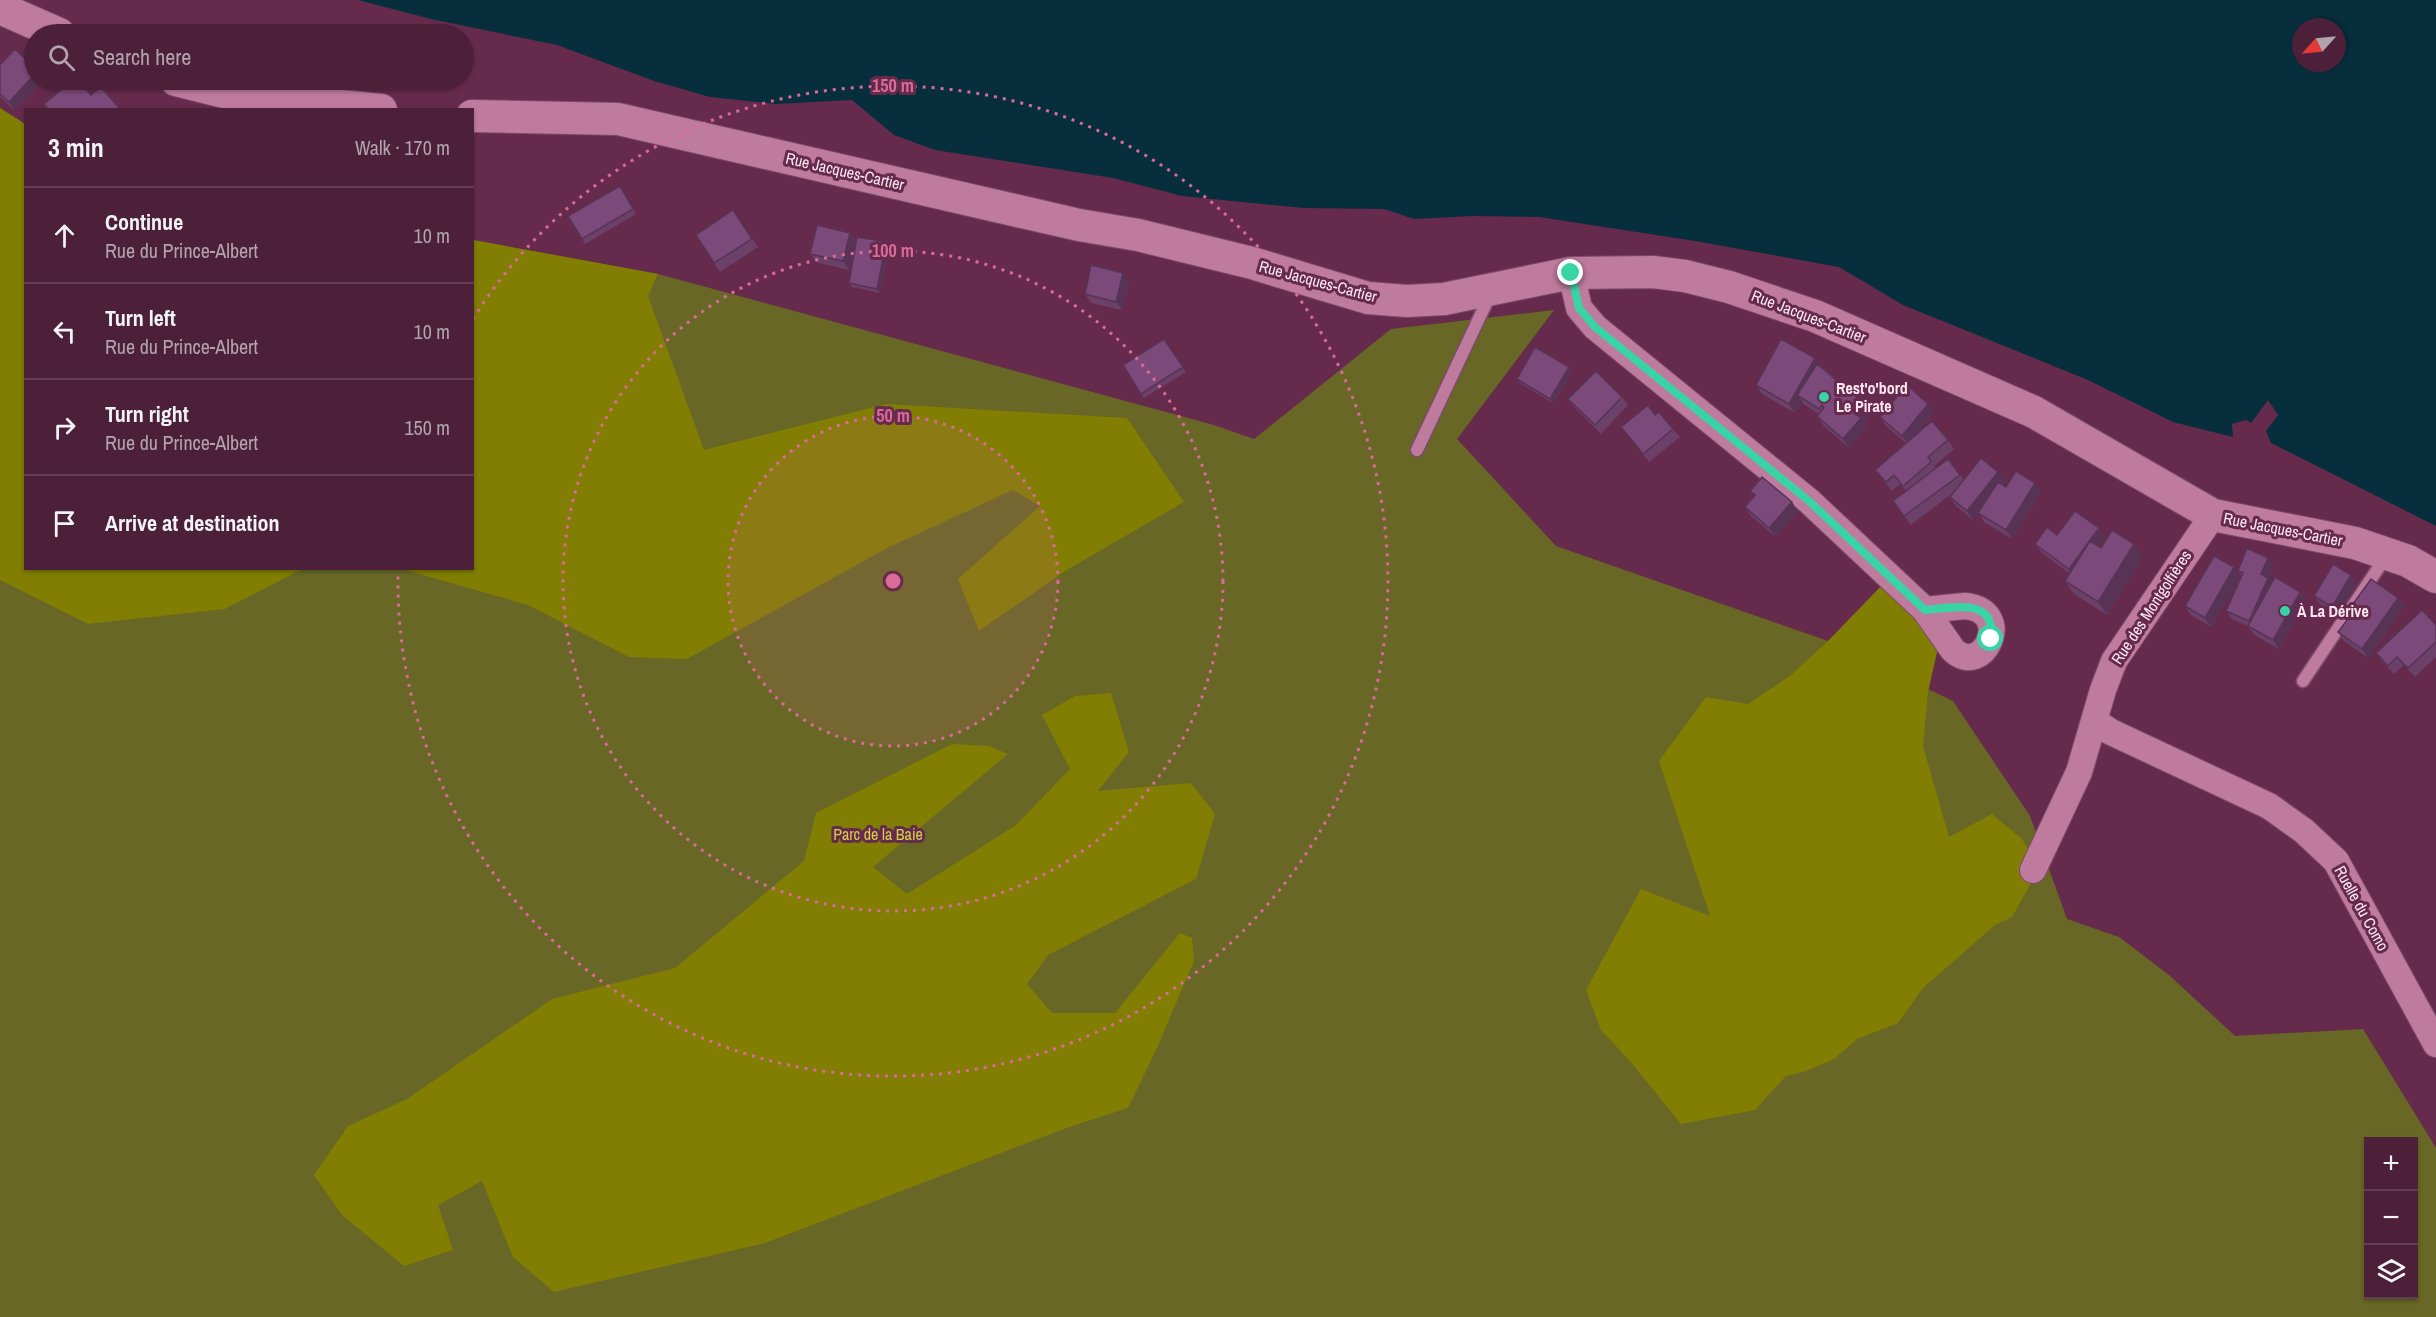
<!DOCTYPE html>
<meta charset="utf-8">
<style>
:root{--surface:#4c2039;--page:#562d44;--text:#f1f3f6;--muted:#b2a3ae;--line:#633e53}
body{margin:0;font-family:"Archivo Narrow",sans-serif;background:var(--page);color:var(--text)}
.controls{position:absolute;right:18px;bottom:18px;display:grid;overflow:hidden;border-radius:0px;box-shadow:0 2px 4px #0004}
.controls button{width:54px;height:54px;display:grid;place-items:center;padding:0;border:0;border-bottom:2px solid var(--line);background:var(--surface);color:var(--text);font:30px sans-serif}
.compass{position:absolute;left:2292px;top:18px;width:54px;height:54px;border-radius:50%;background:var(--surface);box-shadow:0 2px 4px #0004;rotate:243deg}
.stop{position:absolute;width:18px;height:18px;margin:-14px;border:4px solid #38d4a6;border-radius:50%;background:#fff}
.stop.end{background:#38d4a6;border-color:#fff;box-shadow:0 2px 6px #0008}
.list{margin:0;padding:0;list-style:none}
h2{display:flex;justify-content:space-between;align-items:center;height:78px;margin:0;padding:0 24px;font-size:26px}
h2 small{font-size:20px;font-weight:400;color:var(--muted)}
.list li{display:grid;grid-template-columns:39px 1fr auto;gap:18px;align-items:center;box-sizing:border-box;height:96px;padding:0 24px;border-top:2px solid var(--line)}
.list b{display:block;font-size:22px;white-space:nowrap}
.list p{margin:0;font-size:20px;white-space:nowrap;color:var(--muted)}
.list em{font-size:20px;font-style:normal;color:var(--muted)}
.icon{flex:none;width:33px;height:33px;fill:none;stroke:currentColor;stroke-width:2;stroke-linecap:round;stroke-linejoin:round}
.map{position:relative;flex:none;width:2436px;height:1317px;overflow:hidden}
.search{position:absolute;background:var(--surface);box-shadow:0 2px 4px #0004;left:24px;top:24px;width:450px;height:66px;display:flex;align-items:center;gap:15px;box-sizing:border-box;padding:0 21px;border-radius:33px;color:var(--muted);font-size:22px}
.panel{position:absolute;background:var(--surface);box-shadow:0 2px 4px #0004;left:24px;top:108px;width:450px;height:462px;border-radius:0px}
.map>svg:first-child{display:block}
.green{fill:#686725;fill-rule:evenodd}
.forest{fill:#817e03}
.water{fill:#072e3d;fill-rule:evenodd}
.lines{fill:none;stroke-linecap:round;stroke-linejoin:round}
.service-casing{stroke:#7b4b67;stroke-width:15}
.minor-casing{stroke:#7b4b67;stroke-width:28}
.tertiary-casing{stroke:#7b4b67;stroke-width:34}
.service{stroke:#bf7b9e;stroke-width:12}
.minor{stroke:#bf7b9e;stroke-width:26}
.tertiary{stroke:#bf7b9e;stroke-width:32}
.wall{fill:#6b4069}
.shaded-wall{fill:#573455}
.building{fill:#7c4a7a;stroke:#573455;stroke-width:1.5}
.route{stroke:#38d4a6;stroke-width:8}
.ring{fill:none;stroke:#da6a97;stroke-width:3;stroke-dasharray:3 6}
.poi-dot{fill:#38d4a6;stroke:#662b4c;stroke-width:2}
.labels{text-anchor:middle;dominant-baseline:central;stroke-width:6;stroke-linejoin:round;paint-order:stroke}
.street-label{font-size:16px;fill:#fde6f1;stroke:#662b4c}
.poi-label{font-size:16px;font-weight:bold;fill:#fde6f1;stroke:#662b4c;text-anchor:start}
.park-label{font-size:16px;fill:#d3d048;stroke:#662b4c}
.centre{fill:#da6a97;stroke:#662b4c;stroke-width:3}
.ring-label{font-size:18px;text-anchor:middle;font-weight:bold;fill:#da6a97;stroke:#662b4c;stroke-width:6;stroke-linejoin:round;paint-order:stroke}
</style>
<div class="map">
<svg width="2436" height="1317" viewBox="0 0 2436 1317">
<rect width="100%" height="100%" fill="#662b4c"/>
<path class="green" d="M0,108l25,16 1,444h446l1,-328 185,34 556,151 40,14 137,-110 163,-19 -97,129 99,107 272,95 125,60 77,115 37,103 52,18 50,38 66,61 128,-7 73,119v169h-2436zM2368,1142h46v152h-46z"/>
<path class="forest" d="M0,108l25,16 1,444 276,1 -77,40 -137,15 -88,-44z
M473,240l185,34 -10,22 56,154 182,-46 241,14 57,84 -119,69 -86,60 -21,-52 82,-73 -27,-16 -126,58 -200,111 -58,-2 -101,-52 -126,-36 70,-1z
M1884,583l56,56 -12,53 -5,54 26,91 43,-23 30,25 18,28 -28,50 -17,8 -72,63 -25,35 -41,16 -23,20 -28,12 -20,5 -31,34 -74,14 -52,-64 -28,-30 -15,-40 55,-101 69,27 -51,-155 47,-64 42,7 43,-29 37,-34z
M1111,693l18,59 -31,39 93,-8 24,31 -19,65 -148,76 -21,29 25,29h63l65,-80 12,5 2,23 -38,89 -28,58 -56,18 -307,117 -211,49 -41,-35 -31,-76 -44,24 15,45 -49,16 -62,-51 -28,-40 34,-49 59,-27 145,-100 123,-31 129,-107 12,-48 136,-69 37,2 19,8 -135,113 34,27 109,-69 54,-56 -28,-54 33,-19z"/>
<path class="water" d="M358,0h2078v526l-165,-83 -5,-12 12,-16 -10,-15 -17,23 -5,-3 -14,4 1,13 -60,-15 -85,-42 -185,-75 -64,-38 -144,-26 -156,-24 -67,-1 -58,3 -30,-10 -81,-1 -121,-12 -69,-18 -178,-28 -41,-15 -42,-35 -76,4 -66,-7 -56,-16 -97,-36 -126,-26zM2301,27h36v36h-36z"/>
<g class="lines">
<defs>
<path id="service" d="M1417,450l74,-157
M2303,681l84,-126"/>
<path id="minor" d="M1571,273l8,35 16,19 214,174 116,109
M1965,606c51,5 18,73 -12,44l-28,-40z
M2094,721l17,11 158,74 35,25 32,30 100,183
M2033,870l46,-98 24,-82 11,-29 99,-146"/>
<path id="tertiary" d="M0,8l59,26
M176,80l64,16 141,14
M472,116l146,3 461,106 59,10 114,28 116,35 39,3 37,-2 127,-26 82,-1 32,4 44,11 86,29 219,96 179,103 142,28 53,18 28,16"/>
</defs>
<use href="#service" class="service-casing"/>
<use href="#minor" class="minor-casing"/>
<use href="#tertiary" class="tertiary-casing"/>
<use href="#service" class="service"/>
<use href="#minor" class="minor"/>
<use href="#tertiary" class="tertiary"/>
</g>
<path class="wall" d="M0,65l15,46 -15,-14z
M623,191l13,23 -51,30 -3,-5z
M733,210l25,37 -38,25 -24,-37z
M856,241l-7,29 -33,-8 -6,-8z
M886,242l3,5 -9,46 -28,-6 -3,-4z
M1123,273l6,9 -7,28 -31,-7 -6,-9z
M1164,339l22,33 -42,26 -21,-33z
M1821,366l44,38 7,9 -8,10 3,4 -18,21 -26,-23 -6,-9 2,-2 -16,-10 -1,-3 -7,12 -33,-19 -6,-9z
M1569,367l3,4 -19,32 -33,-20 -3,-4z
M1622,397l6,8 -27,29 -27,-27 -6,-8z
M1934,412l-20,24 34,4 6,9 -20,17 2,2 12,-9 16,21 41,1 -3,3 4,3 35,5 -29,47 -28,-17 -5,-9 -6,7 -17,-14 -6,-9 4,-5 -43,33 -18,-24 13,-10 -6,-7 -8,7 -17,-21 31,-27 -20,-17 -6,-9z
M1655,415l18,14 7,8 -31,25 -28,-35z
M1750,491l48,20 -22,26 -25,-21 -6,-9 9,-11z
M2099,528l6,9 -7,9 3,2 42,9 -36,58 -33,-21 -9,-13 5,-7 -29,-22 -6,-8z
M2268,558l6,8 -5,13 3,4 28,9 6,8 -27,49 -25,-14 -6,-9 -16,-7 -6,-8 15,-35 -3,-5z
M2240,576l-29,51 -20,-12 -6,-9z
M2357,584l-19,31 -18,-11 -6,-8z
M2404,606l-36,52 -24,-17 -6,-9 15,-20 -3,-4z
M2436,625v32l-21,20 -11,-12 -10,9 -12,-13 -6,-8z"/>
<path class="shaded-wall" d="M34,75v5h10l-29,31 -6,-9z
M850,233l6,8 -7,29 -6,-9z
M886,242l3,5 -9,46 -3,-4z
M1123,273l6,9 -7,28 -6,-8z
M1815,358l6,8 -24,29 5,6 -7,12 -6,-9z
M1569,367l3,4 -19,32 -3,-4z
M1865,404l7,9 -8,10 3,4 -18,21 -6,-9 14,-24z
M1928,404l6,8 -26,32 -6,-8z
M1998,472l7,9 -32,39 -6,-9z
M2035,483l6,9 -29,47 -6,-9z
M1792,502l6,9 -22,26 -7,-9z
M2099,528l6,9 -30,41 -6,-9z
M2134,544l9,13 -36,58 -9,-13z
M2268,558l6,8 -5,13 5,7 -19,43 -6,-8 12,-47z
M2234,567l6,9 -29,51 -6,-9z
M2351,575l6,9 -19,31 -6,-8z
M2300,592l6,8 -27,49 -6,-9z
M2398,598l6,8 -36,52 -6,-9z"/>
<path class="building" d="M15,49l19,18v8l-25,27 -9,-8v-29z
M73,80h5l13,15 10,-8 19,22 -71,1 -5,-6z
M620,186l13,23 -51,30 -14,-23z
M733,210l19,29 -38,24 -18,-28z
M817,225l33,8 -7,28 -33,-7z
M857,237l29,5 -9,47 -28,-6z
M1091,265l32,8 -7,29 -31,-8z
M1164,339l19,28 -42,27 -18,-29z
M1781,339l34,19 -26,46 -33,-19z
M1535,347l34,20 -19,32 -33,-20z
M1817,364l48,40 -8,11 4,3 -18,21 -26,-23 7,-8 -2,-3 -3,4 -22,-14z
M1596,371l26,26 -27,28 -27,-26z
M1907,385l21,19 -26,32 -22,-19z
M1648,405l7,10 4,-3 14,17 -30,25 -22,-27z
M1932,421l16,19 -20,17 3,5 -28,24 -9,-11 -8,7 -11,-12z
M1981,458l17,14 -31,39 -17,-14z
M1948,459l12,16 -56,41 -11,-15z
M2016,471l19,12 -29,47 -28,-17 20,-31 8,5z
M1762,477l30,25 -23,26 -24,-21 10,-12 -5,-4z
M2075,511l24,17 -30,41 -34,-25 12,-17 10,8z
M2112,530l22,14 -36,58 -33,-21 25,-40 11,7z
M2247,548l21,10 -7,16 7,4 -19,43 -23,-10 17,-38 -5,-2z
M2214,556l20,11 -29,51 -20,-12z
M2333,564l18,11 -19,32 -18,-11z
M2275,577l25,15 -27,48 -25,-14z
M2371,579l27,19 -36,51 -24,-17 16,-21 -4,-3z
M2422,610l14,15v17l-28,26 -11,-11 -9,9 -12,-13z"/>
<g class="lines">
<path class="route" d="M1571,273l8,35 16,19 214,174 116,109c26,-2 72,-14 66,29"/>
</g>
<circle cx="893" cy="581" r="165" fill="#da6a97" fill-opacity=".12"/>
<g class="ring">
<circle cx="893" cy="581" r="165"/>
<circle cx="893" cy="581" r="330"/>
<path d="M473 319A495 495 0 1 1 398 572"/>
</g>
<g class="poi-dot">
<circle cx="1824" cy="397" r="6"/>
<circle cx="2285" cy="611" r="6"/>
</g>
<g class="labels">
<g class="street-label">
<text transform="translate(845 171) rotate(13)">Rue Jacques-Cartier</text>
<text transform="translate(1318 281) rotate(15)">Rue Jacques-Cartier</text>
<text transform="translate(1809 316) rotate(21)">Rue Jacques-Cartier</text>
<text transform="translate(2283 529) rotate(11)">Rue Jacques-Cartier</text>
<text transform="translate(2151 607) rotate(-57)">Rue des Montgolfières</text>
<text transform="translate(2362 908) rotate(61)">Ruelle du Como</text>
</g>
<g class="poi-label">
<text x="1836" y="388">Rest'o'bord<tspan x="1836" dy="18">Le Pirate</tspan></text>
<text x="2297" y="611">À La Dérive</text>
</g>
<g class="park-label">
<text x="878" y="834">Parc de la Baie</text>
</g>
</g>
<circle cx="893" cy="581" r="9" class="centre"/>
<g class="ring-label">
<text x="893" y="92">150 m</text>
<text x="893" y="257">100 m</text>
<text x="893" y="422">50 m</text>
</g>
</svg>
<div class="controls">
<button>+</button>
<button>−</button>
<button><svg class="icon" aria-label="layers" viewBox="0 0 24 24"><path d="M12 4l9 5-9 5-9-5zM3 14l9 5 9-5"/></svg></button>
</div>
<svg class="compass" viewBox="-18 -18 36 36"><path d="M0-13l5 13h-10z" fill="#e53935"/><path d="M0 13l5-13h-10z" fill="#b2a3ae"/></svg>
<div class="stop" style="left:1991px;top:639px"></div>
<div class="stop end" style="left:1571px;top:273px"></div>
<div class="search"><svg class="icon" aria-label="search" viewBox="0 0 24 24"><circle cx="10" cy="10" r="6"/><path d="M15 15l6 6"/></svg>Search here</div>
<section class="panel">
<h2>3 min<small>Walk · 170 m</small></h2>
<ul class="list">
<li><svg class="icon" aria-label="ahead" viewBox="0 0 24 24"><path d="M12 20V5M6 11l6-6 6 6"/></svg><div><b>Continue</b><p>Rue du Prince-Albert</p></div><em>10 m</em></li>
<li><svg class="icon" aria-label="left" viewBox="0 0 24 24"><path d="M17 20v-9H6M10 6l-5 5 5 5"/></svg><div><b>Turn left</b><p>Rue du Prince-Albert</p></div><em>10 m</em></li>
<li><svg class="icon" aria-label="right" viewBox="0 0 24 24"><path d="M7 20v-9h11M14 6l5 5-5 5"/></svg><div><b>Turn right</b><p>Rue du Prince-Albert</p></div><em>150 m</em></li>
<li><svg class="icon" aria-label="arrive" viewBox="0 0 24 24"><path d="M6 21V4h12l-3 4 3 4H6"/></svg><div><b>Arrive at destination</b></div></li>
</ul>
</section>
</div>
